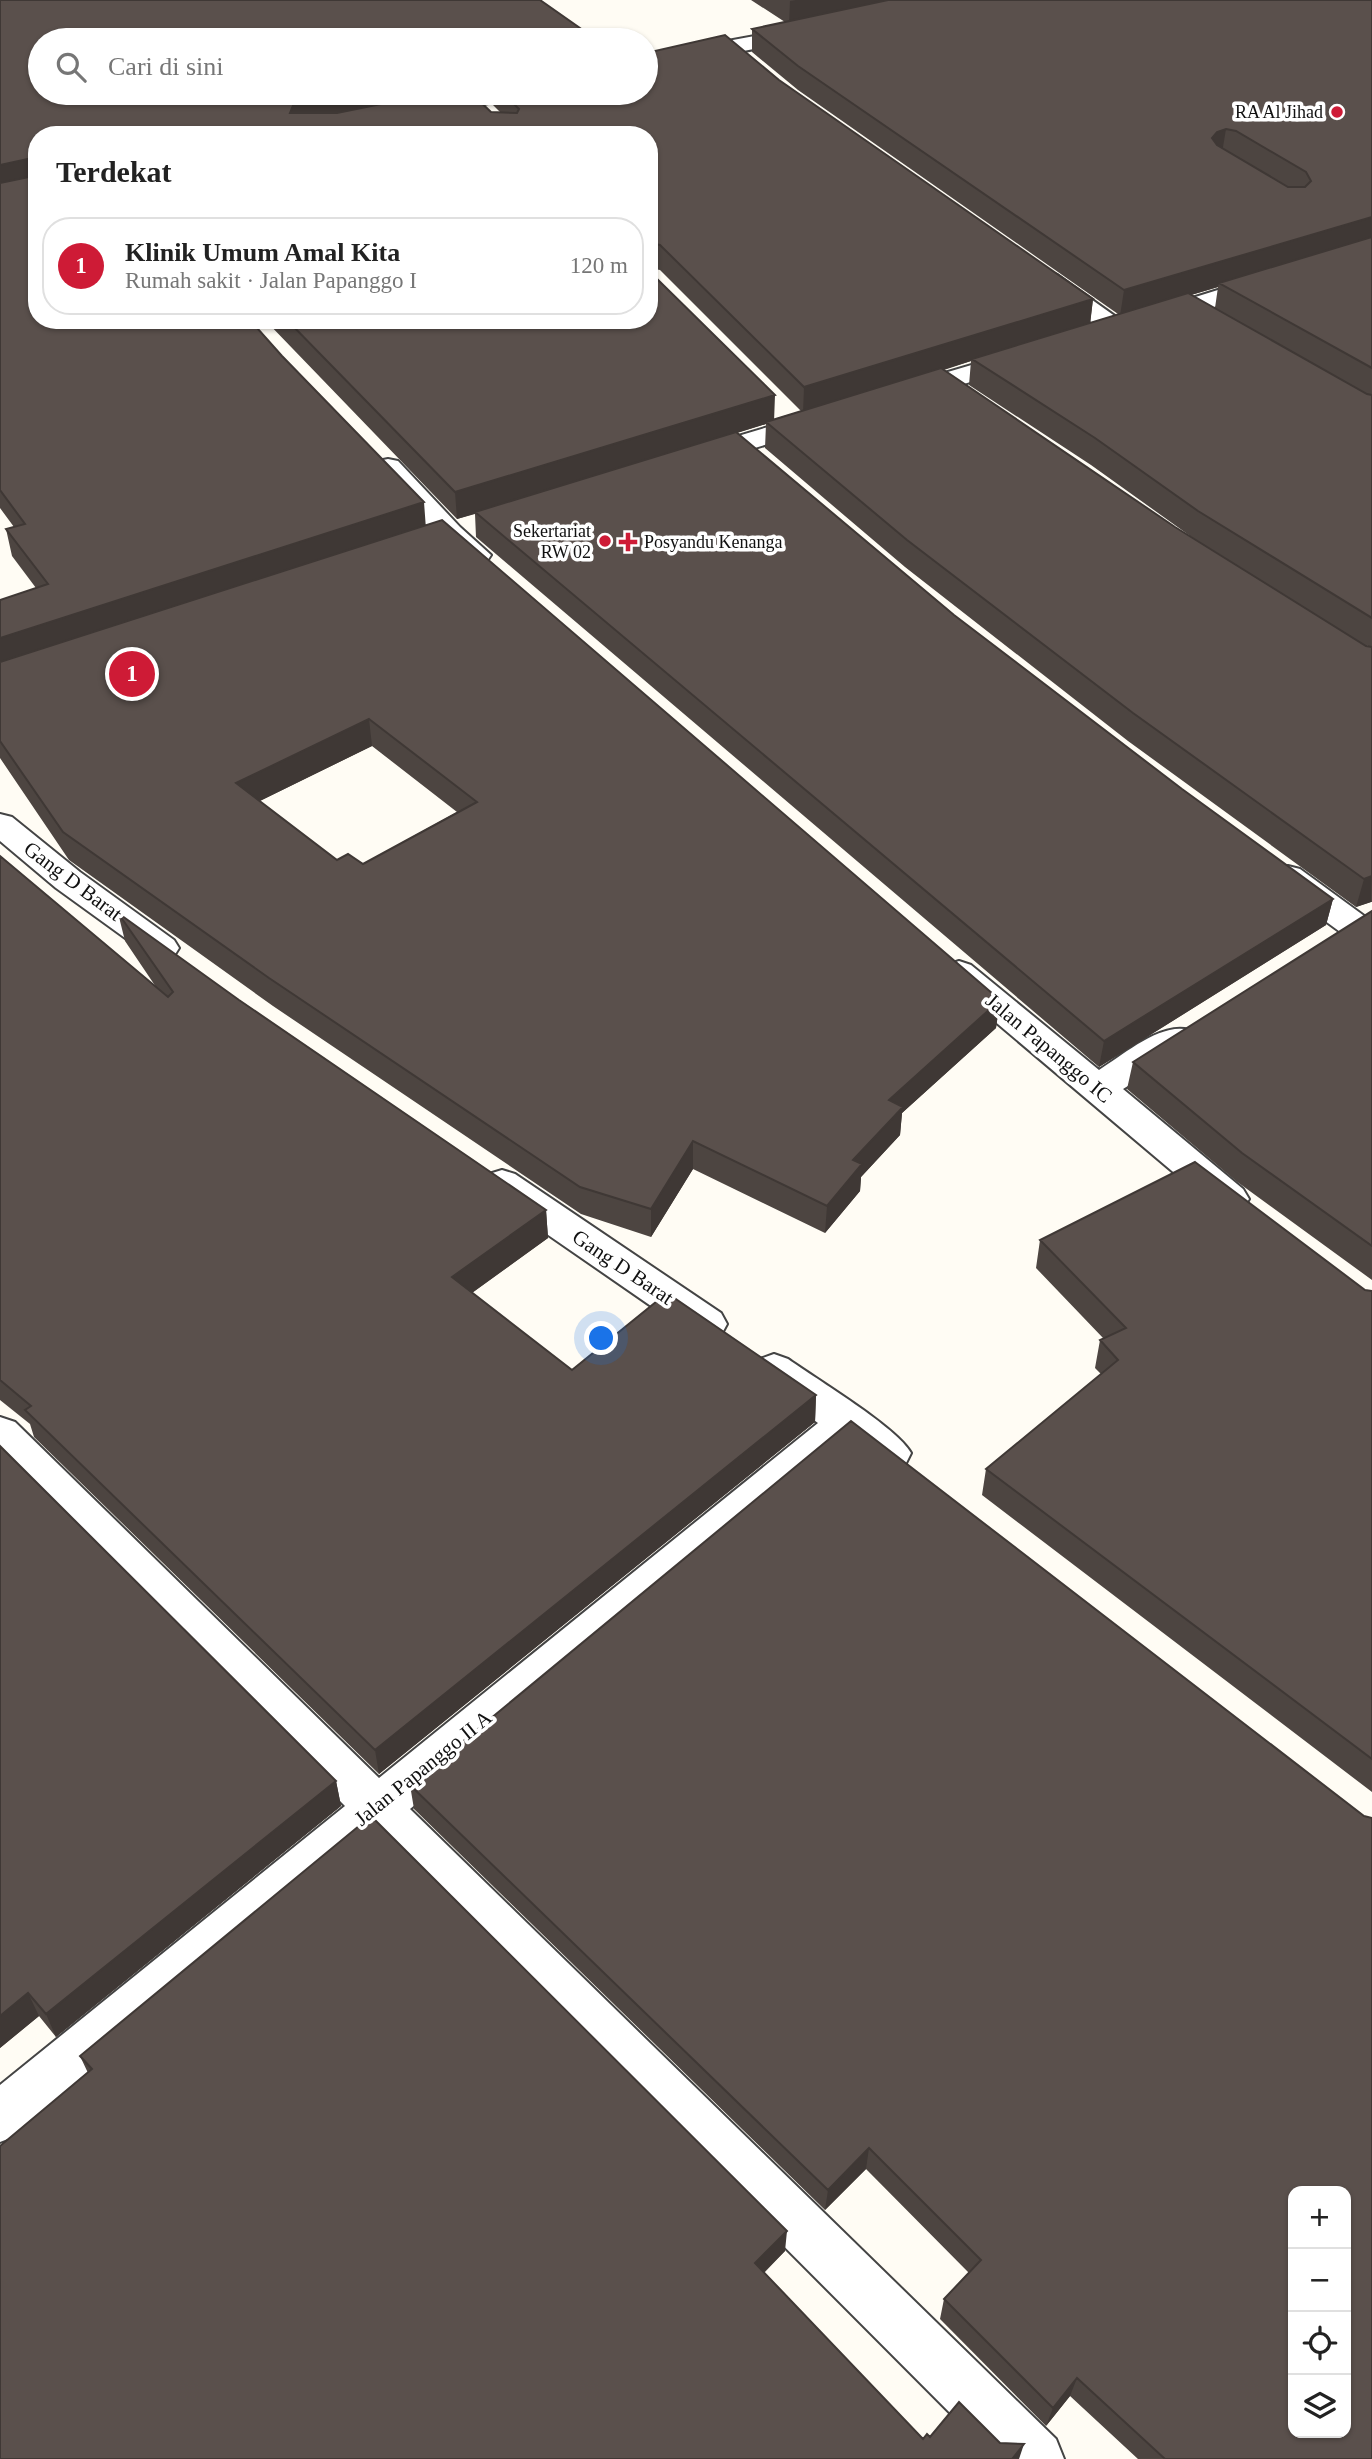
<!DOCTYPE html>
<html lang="id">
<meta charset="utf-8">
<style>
:root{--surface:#fff;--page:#f6f6f6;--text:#222;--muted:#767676;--line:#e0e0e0;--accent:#ce1b36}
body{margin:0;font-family:Georgia,serif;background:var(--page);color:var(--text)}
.controls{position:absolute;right:21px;bottom:21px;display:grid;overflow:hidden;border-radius:14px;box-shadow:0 2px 5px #0004}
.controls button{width:63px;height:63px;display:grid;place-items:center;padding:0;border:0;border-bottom:2px solid var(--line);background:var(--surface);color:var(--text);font:35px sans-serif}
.you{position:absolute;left:602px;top:1339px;width:24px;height:24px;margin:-18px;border:5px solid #fff;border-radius:50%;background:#1a73e8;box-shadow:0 0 0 10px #1a73e833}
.badge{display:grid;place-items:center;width:46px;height:46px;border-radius:50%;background:var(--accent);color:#fff;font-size:23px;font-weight:700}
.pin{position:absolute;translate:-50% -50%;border:4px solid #fff;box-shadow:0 2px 7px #0006}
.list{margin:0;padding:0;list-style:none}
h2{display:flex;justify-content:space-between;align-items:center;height:91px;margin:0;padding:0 28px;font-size:30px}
h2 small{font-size:23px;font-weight:400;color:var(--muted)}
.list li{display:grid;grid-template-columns:46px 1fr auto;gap:21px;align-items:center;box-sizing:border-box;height:98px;margin:0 14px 14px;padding:0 14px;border:2px solid var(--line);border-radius:28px}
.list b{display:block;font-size:26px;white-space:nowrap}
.list p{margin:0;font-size:23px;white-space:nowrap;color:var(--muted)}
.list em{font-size:23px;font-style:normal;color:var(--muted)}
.icon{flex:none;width:38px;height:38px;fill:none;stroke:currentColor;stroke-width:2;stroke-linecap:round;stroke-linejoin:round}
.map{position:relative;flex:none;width:1372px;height:2459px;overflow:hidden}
.search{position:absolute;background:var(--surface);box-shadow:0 2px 5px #0004;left:28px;top:28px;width:630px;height:77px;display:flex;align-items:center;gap:18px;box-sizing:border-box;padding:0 24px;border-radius:38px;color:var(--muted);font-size:26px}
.panel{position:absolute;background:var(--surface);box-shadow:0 2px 5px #0004;left:28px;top:126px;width:630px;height:203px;border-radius:28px}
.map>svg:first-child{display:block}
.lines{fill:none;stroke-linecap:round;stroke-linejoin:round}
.minor-casing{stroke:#444;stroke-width:4}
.minor{fill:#fff;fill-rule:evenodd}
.wall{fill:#4d4541;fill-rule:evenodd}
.shaded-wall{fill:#3f3835}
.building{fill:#5a504c;stroke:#3f3835;stroke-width:2;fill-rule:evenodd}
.poi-dot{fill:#ce1b36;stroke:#fff;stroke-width:2.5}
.labels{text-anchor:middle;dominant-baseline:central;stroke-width:7;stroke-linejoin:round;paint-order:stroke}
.far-poi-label{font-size:18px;fill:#111;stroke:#fff;text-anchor:end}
.street-label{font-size:21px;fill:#111;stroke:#fff}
</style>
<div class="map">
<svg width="1372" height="2459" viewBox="0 0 1372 2459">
<rect width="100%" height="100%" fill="#fffcf4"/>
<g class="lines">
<defs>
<path id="minor" d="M803,27l8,1 3,5 -3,5 -165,32v-14z
M473,93h42l-3,5 -85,18 -8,-2 -3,-5 3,-5z
M1048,272l9,3 69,49 4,5 -4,5 -9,3 -9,-3 -69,-49 -4,-5 4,-5z
M1266,275l9,3 4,5 -4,5 -122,38 -9,-3 -4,-5 4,-5z
M1019,351l9,2 4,6 -4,6 -122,36 -9,-2 -4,-6 4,-6z
M815,413l10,2 4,6 -4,6 -127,38 -10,-2 -4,-6 4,-6z
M388,459l10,2 62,66 31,28 -4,6c-7,2 -14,4 -21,0 -22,-12 -77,-73 -92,-94l4,-6z
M0,814l12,3 68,55 94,68 5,8 -5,8 -12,3 -12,-3 -94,-68 -56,-47z
M1288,866l12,3 67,49 5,8 -5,8 -12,3 -12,-3 -67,-49 -5,-8 5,-8z
M959,961l12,4 128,105c24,-15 62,-48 90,-40l5,9 -5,9 -66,41 120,100 6,10 -6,10 -13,4 -13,-4 -270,-228 -5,-8 5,-8z
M502,1170l13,4 206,139 6,11 -6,11 -14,4 -14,-4 -204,-141 -6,-10 6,-10z
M774,1354l14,5c28,20 110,69 123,94l-6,12c-26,8 -37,-5 -57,-20l-438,364 646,630 8,20h-68l-620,-622 -358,298 -18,7v-57l345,-279 -345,-346v-43l15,5 364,356 439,-355 -58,-42 -6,-11 6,-11z"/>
</defs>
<use href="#minor" class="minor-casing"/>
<use href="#minor" class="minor"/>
</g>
<path class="wall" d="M0,0l40,40 451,72 10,1 -8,-8 -1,-12h154l133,-13 314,219 -3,24 28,-9 -320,-224 -46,-38v-23l33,-7 -34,-22h621v902h-1l-15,5 -228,-166 -223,-174 -140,-119 1,-24 -29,9 217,182 228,174 151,110 -7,26 -227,142 -623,-530 -1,-23 -18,5 -192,-199h384l125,99 27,-8 -141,-141 -11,-2v-133h-612l389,390 574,475 -4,28 -94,85 -2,22 -39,42 -1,14 -35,42 -132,-64 -42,68 -70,-23 -308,-208 -204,-146 -69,-102v-158l36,-12 -24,-32 -6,-27 8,-2 -14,-19zM1218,287l-3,21 -24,-13zM971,361l-2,24 122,80 102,73 175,108 -193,-119 -231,-157zM372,746l85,66 -94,52 -26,-4 -77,-59z
M0,856l156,131 -31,-46 -7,-28 121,87 307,210 2,28 -76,55 100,77 244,25 -1,27 -436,352 -345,-337 -4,-13 -30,-24z
M1372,911v369l-136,-99 -109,-92 6,-27z
M1040,1240l332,51v501l-390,-297 4,-26 115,-95 -6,-6 5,-28 4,-1 -68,-71z
M0,1446l336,335 5,25 -285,231 -17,-21 -39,32z
M410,1785l954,31 8,643h-234l-68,-63 -24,30 -106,-107 4,-20 25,-26 -103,-104 -41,41 -411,-401z
M80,2056l705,195 -21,22 159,166 7,-2 70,6 -1000,16 88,-386z"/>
<path class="shaded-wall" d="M796,0h118l-125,25 1,-24z
M343,93h115l-161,34 -7,-14 4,-10z
M1226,129l-4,24 -10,-15 5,-6z
M32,158l5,24 -37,9v-26z
M1372,217v20l-153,46 -1,4 -98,29 4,-26z
M1093,299l-3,26 -118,34 -1,2 -168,52 1,-26z
M775,395l-1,27h-8v2l-309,95 -2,-27z
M424,502l2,27 -426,139v-30z
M369,719l3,27 -131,64 -5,-27z
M1372,876l-1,26 -15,5 8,-28z
M1333,899l-7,26 -227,142 5,-26z
M1000,1000l-4,28 -94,85 -2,22 -39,42 -1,14 -35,42 2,-27 62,-106z
M693,1141v28l-42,68v-28z
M546,1210l2,28 -93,67 -3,-28z
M816,1395l-1,27 -436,352 -4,-24z
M336,1781l5,25 -285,231 -10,-23z
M28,1993l11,23 -39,32v-32z
M869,2148l-3,21 -41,41 3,-20z
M787,2231l-2,20 -32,32 2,-20z
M1077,2378l-7,18 -24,30 7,-18z
M1024,2444l-5,15h-7z"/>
<path class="building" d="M0,0h540l57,40h-557v53h303l-49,10 -4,10h47l98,-20h36l20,19 26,1 2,-4 -16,-16h143v-40l79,-18 54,45 314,219 -289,88 -144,-142 -11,-2v-108h-612v185h213l32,36 142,146 -424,136v-38l48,-16 -42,-55 19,-5 -25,-34v-307l34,-7 1,-16 -3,-2 -32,7z
M888,0h484v217l-248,73 -326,-224 -46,-37zM1226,129l10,2 70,41 5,9 -6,6h-17l-71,-42 -5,-7 5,-6z
M1372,237v131l-153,-85z
M649,271l126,124 -320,97 -168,-172h362z
M1188,293l179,101 5,1v223l-174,-107 -103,-73 -123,-79z
M941,368l234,159 191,119 6,1v229l-8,3 -231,-166 -226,-173 -141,-118z
M736,432l218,183 228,174 151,110 -229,142 -629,-529z
M442,520l558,480 -111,100 14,7 -50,53 9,4 -35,42 -134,-65 -42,68 -71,-22 -311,-209 -206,-146 -63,-91v-79zM369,719l108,83 -114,62 -15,-10 -11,6 -101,-77z
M0,856l168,141 5,-5 -55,-79 121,87 307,210 -94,67 120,93 95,-77 149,102 -441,355 -350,-340 6,-4 -31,-26z
M1372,911v335l-130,-93 -109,-91z
M1195,1162l170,128 7,1v468l-386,-290 132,-109 -18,-20 26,-12 -86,-88z
M851,1421l513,395 8,2v641h-207l-88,-81 -24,30 -109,-109 37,-39 -112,-112 -41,42 -418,-405zM1293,2191h53v242h-53z
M0,1446l336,335 -290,233 -18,-21 -28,23z
M371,1816l416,415 -32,32 168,176 4,-5 3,3 29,-35 41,41 24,1 -12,15h-1012v-313l92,-77 -12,-13z"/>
<g class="poi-dot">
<circle cx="1337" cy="112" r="7"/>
<circle cx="605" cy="541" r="7"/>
<path d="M624.5 531.5h7v7h7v7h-7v7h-7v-7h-7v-7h7z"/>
</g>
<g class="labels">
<g class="far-poi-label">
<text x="1323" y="112">RA Al Jihad</text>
<text x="591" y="531">Sekertariat<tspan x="591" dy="21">RW 02</tspan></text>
<text x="644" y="542" text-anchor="start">Posyandu Kenanga</text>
</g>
<g class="street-label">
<text transform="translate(73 881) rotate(37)">Gang D Barat</text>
<text transform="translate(1049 1048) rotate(40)">Jalan Papanggo IC</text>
<text transform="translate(623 1267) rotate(34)">Gang D Barat</text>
<text transform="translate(423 1768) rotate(-39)">Jalan Papanggo II A</text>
</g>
</g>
</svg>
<div class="controls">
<button>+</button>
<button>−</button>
<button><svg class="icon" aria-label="locate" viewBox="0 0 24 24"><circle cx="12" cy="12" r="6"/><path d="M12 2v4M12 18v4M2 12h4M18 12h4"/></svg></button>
<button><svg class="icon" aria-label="layers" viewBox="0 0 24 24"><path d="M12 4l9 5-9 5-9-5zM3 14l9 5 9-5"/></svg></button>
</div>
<div class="you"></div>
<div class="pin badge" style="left:132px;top:674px">1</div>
<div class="search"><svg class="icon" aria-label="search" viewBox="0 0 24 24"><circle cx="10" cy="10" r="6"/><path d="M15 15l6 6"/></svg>Cari di sini</div>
<section class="panel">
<h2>Terdekat<small></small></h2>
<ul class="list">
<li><span class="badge">1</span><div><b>Klinik Umum Amal Kita</b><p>Rumah sakit · Jalan Papanggo I</p></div><em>120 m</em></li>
</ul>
</section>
</div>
